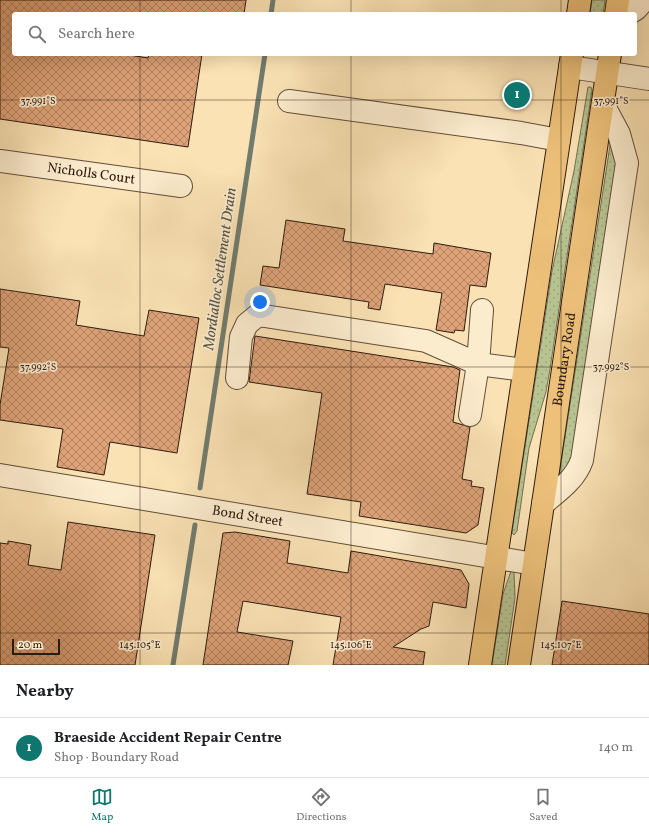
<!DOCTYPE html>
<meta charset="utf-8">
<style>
:root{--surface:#fff;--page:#f6f6f6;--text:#202124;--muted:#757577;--line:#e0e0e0;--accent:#0f766e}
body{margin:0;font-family:Vollkorn,serif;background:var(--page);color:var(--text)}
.scale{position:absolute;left:12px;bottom:10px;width:48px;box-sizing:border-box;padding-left:4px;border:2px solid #2e1b10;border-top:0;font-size:11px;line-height:14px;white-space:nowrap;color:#2e1b10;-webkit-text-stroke:3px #fcecce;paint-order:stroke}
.you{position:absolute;left:260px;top:302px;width:14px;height:14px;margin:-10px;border:3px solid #fff;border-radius:50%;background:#1a73e8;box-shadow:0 0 0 6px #1a73e833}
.badge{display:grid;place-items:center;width:26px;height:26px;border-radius:50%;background:var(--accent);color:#fff;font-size:13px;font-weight:700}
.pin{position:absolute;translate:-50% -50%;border:2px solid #fff;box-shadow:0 1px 4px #0006}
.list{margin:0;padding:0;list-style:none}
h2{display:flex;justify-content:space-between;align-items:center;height:52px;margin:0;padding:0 16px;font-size:17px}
h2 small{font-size:13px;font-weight:400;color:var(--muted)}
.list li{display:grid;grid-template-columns:26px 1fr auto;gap:12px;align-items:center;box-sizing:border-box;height:60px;padding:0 16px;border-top:1px solid var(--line)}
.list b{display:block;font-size:15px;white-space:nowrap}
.list p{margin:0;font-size:13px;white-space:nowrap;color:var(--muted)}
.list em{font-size:13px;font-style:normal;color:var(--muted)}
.icon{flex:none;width:22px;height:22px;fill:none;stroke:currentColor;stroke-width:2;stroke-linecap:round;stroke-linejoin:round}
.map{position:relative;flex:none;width:649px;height:665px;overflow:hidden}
.search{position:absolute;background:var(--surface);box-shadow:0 4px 16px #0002;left:12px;right:12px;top:12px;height:44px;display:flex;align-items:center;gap:10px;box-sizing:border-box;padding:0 14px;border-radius:4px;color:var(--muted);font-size:15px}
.sheet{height:112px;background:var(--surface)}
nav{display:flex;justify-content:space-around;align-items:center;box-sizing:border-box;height:56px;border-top:1px solid var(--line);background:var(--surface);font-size:11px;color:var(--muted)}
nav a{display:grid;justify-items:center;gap:2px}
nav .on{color:var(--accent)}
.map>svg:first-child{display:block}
.grass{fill:url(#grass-dots);stroke:#727051}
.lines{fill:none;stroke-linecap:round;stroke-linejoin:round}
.stream{stroke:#717c6f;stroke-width:5}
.building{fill:url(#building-cross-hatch);stroke:#2e1b10}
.minor-casing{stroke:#614d39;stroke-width:24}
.major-casing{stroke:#2e1b10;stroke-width:24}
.minor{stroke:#fcecce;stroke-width:22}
.major{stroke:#edc17a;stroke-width:22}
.ticks{fill:none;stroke:#2e1b10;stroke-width:1;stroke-opacity:0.45}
.labels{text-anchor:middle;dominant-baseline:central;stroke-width:3.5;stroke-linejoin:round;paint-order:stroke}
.street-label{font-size:14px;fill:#2e1b10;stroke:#fcecce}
.water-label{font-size:15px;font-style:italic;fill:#555448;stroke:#fcecce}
.ticks-label{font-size:10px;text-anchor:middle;fill:#2e1b10;stroke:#fcecce;stroke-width:3.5;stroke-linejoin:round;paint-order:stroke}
</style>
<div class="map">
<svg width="649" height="665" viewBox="0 0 649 665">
<defs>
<pattern id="grass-dots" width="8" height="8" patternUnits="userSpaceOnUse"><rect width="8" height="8" fill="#b7c492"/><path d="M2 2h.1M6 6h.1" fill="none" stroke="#9ea87d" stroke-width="1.8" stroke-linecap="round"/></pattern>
<pattern id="building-cross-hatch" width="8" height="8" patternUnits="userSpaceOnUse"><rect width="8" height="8" fill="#dea379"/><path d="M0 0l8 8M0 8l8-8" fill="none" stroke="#b48462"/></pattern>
</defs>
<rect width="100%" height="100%" fill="#fae2b4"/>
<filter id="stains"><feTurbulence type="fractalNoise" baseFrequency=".005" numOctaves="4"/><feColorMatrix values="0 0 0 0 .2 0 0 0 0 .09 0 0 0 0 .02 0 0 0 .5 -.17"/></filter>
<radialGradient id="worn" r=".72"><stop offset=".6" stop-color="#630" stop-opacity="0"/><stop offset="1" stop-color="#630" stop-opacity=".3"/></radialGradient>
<path class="grass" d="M592,0h13l-2,14h-13z
M588,87h3l1,3 -42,279 -4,23 -17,56 -12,83 -3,4 -2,-2 1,-8 39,-254 22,-100z
M611,139l7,15 -47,309 -13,19z
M511,571l3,1 1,26 -10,67h-13l11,-71z"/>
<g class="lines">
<path class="stream" d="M271,14l2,-14
M200,488l65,-434
M173,665l22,-140"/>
</g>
<path class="building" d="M0,0h246l-2,14h-230v40h109l25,4 1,-4h53l-14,93 -188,-28z
M286,220l59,9 -2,12 90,13 1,-11 57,10 -5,34 -16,-2 -6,46 -9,-1 -1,3 -18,-3 6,-37 -57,-9 -5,26 -12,-2 1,-6 -109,-17 3,-19 16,2z
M0,289l80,12 -4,24 68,11 5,-26 50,8 -22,135 -67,-11 -6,33 -47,-8 6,-38 -63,-9v-15l9,-57 -9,-1z
M255,336l198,31 7,3 -7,52 17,5 -8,52 10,2 -1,5 13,2 -6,37 -12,8 -107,-17 2,-14 -54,-8 15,-101 -73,-11z
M68,522l87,13 -20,130h-135v-122l8,1v-3l23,4 -3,20 33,5z
M235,532l55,9 -3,22 61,10 3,-22 110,19 8,14 -3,24 -33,-6 -4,24 -8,3 -28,18 32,5 -2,13h-90l8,-48 -98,-16 -6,31 56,9 -5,24h-85l20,-132z
M562,601l87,13v51h-97z"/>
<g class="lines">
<defs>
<g id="minor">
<path d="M628,14l8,-5 8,-9"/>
<path d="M570,67l79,12"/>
<path d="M289,101l232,32 38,7"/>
<path id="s1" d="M0,161l181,25"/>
<path d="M237,378l4,-41 6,-13 11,-9 168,26 52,23 46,6"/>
<path d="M470,415l8,-51 4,-54"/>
<path id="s2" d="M0,475l534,89"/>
<path d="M543,504c15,-13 32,-24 39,-44l45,-297 -8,-29 -16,-30"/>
</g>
<g id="major">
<path d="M578,14l2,-14"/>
<path d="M616,14l2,-14"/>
<path d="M480,665l92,-611"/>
<path id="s3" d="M519,665l91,-611"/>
</g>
</defs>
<use href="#minor" class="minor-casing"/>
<use href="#major" class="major-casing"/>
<use href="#minor" class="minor"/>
<use href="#major" class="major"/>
</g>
<path class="ticks" d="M140,0v14M351,0v14M561,0v14M140,54v611M351,54v611M561,54v611M0,100h649M0,367h649M0,633h649"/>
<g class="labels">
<g class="street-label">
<text stroke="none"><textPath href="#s1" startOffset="92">Nicholls Court</textPath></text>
<text stroke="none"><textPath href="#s3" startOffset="309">Boundary Road</textPath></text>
<text stroke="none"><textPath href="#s2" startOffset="251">Bond Street</textPath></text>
</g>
<g class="water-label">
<text transform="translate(221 269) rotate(-82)">Mordialloc Settlement Drain</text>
</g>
</g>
<g class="ticks-label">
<text x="38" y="104">37.991°S</text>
<text x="611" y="104">37.991°S</text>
<text x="38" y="370">37.992°S</text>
<text x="611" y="370">37.992°S</text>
<text x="140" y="648">145.105°E</text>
<text x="351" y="648">145.106°E</text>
<text x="561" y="648">145.107°E</text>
</g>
<rect width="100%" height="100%" filter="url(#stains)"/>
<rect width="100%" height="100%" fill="url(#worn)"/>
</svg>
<div class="scale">20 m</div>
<div class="you"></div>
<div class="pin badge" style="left:517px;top:95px">1</div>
<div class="search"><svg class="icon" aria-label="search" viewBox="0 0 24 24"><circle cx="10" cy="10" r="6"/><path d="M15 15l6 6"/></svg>Search here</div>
</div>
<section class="sheet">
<h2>Nearby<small></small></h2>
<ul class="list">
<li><span class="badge">1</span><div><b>Braeside Accident Repair Centre</b><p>Shop · Boundary Road</p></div><em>140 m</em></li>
</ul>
</section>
<nav>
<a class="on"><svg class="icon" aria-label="map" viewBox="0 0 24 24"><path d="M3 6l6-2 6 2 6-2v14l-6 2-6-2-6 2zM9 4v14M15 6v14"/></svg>Map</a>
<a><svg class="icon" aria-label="directions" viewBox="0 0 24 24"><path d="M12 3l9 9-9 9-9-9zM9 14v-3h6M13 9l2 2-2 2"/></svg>Directions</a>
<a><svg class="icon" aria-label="saved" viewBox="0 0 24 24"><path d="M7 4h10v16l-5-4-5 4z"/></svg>Saved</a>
</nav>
